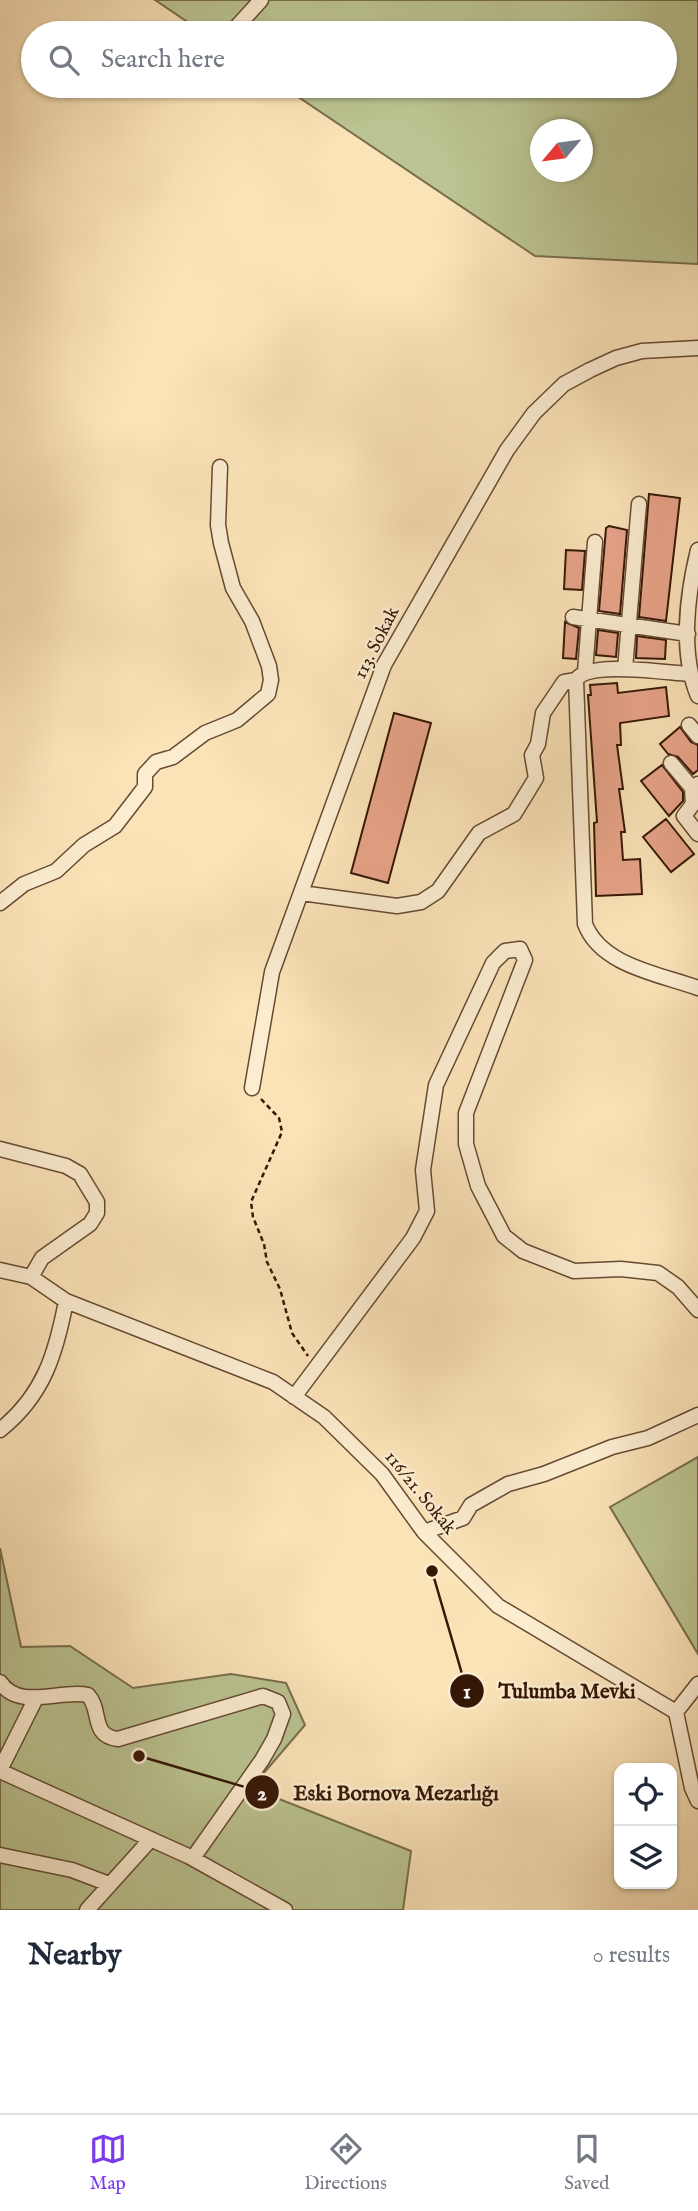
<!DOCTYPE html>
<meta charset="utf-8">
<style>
:root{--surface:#fff;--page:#f6f6f7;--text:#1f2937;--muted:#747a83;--line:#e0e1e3;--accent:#7c3aed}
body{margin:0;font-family:"IM FELL English",serif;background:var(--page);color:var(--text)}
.controls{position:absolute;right:21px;bottom:21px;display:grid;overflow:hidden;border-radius:14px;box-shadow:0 2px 5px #0004}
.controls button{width:63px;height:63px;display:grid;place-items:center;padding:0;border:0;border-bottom:2px solid var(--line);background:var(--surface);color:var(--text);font:35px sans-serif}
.compass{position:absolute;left:530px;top:119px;width:63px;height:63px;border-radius:50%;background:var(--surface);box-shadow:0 2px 5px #0004;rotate:241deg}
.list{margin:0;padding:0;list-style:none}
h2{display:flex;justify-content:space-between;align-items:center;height:91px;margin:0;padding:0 28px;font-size:30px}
h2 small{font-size:23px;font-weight:400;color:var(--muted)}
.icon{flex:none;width:38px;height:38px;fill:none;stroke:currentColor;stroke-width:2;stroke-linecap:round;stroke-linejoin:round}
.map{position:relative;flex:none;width:698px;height:1910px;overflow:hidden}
.search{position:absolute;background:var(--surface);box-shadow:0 2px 5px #0004;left:21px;right:21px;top:21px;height:77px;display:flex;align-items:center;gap:18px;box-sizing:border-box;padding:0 24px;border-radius:38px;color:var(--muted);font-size:26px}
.sheet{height:203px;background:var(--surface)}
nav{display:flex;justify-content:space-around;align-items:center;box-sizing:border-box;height:98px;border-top:2px solid var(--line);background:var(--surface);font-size:19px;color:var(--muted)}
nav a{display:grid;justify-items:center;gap:4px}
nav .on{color:var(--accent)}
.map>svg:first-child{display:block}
.green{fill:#bbc492;stroke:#786e4c;stroke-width:2;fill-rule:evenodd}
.building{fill:#e8a38a;stroke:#351706;stroke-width:2}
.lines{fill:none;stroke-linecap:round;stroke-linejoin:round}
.minor-casing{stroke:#664a32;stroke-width:17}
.path{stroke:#351706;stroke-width:2.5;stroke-dasharray:5 3.5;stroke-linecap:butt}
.minor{stroke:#fcedd1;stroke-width:14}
.labels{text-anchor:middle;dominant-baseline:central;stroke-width:5;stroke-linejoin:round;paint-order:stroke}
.street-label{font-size:19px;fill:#351706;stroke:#fcedd1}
.leader{fill:none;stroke:#351706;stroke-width:2.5}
.callout-dot{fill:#351706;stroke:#fcedd1;stroke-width:2.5}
.mark-label{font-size:21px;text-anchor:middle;font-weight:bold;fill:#fff}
.callout-label{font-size:21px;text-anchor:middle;font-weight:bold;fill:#351706;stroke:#fcedd1;stroke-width:5;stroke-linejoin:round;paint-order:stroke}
</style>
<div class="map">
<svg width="698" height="1910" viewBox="0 0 698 1910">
<rect width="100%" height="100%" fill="#fbe3b8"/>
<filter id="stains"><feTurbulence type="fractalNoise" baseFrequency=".00286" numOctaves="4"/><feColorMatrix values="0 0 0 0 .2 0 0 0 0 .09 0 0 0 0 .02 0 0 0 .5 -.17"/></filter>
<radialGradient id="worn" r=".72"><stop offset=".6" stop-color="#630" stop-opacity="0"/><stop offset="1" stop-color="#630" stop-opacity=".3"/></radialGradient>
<path class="green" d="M155,0h543v264l-163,-8 -253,-170h383v-53h-461zM540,130h42v42h-42z
M698,1457v197l-88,-147z
M0,1548l21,99 49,-1 63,42 98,-14 55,9 19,42 -54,63 160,63 -8,59h-403z"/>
<path class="building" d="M649,494l31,4 -14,123 -27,-4z
M609,526l18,4 -7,84 -21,-3 7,-83z
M566,550l19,1 -3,39 -18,-1z
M565,622l14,6 -3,31 -13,-1z
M598,630l20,3 -2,24 -20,-2z
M637,636l29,4 -1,19 -29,-1z
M617,683l1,10 48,-6 3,29 -49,7 1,22h-4l6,44h-4l6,43h-4l2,28 17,-1 2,35 -46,2 -2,-73 3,-1 -9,-127h3l-1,-10z
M394,713l37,10 -43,160 -37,-10z
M680,727l11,15 7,3v25l-5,4 -15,-17 -10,-3 -8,-10z
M662,765l21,27v9l-14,15 -28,-35z
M666,819l28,35 -23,18 -28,-35z"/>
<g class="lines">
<defs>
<path id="minor" d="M232,32l29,-32
M698,550c-11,45 -18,103 0,146
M573,617l115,17
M625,669l14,-165
M585,672l10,-130
M689,674c-22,-1 -101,-14 -113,6l9,244c16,42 75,50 113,64
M689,725l9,11
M671,763l21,25 6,-4
M692,788l1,16 -9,12 14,18
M301,893l96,13 24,-4 17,-11 41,-58 35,-19 22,-36 -4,-23 6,-11 5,-31 21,-31 12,-2
M0,903l24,-19 32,-13 28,-26 31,-19 30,-39v-13l11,-12 17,-5 32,-24 32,-13 31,-26 3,-14 -2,-14 -17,-45 -19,-33 -12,-45 -3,-18 2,-58
M252,1088l20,-116 112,-307 123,-215 27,-37 30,-29 26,-14 26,-12 26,-7 56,-3
M0,1149l66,17 14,8 17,28v11l-7,11 -48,34 -11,19
M0,1270l31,7 35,24 207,81 51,35 58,57 42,58 74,74 178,106 16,76 6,13
M294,1397l119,-159 14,-27 -4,-41 13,-85 57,-122 12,-12 15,-2 5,11 -59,153v31l12,42 26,50 19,15 51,20 47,-2 37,4 20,14 20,23
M0,1430c44,-35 56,-77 66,-129
M424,1532l39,-14 8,-13 37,-21 36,-10 68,-27 36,-9 50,-23
M0,1682c19,29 61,7 88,13 14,15 2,41 30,44l145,-43 15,6 5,12 -9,25 -12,21 -69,98
M676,1712l22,-28
M0,1770l36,-72
M0,1771l188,85 97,54
M0,1855l72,15 37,14
M87,1910l64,-71"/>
</defs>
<use href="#minor" class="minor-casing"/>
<path class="path" d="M261,1099l18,19 3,14 -31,70 2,15 11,27 3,18 13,27 12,44 16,23"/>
<use href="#minor" class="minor"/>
</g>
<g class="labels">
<g class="street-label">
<text transform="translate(377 643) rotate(-63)">113. Sokak</text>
<text transform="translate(420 1493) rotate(51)">116/21. Sokak</text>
</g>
</g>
<path class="leader" d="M432 1571L467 1691M139 1756L262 1792"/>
<g class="callout-dot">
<circle cx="432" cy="1571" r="7"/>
<circle cx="139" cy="1756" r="7"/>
<circle cx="467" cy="1691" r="18"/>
<circle cx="262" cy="1792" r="18"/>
</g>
<g class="mark-label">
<text x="467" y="1698">1</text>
<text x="262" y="1800">2</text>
</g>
<g class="callout-label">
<text x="567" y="1698">Tulumba Mevki</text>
<text x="396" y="1800">Eski Bornova Mezarlığı</text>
</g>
<rect width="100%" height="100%" filter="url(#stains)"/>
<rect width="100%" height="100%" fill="url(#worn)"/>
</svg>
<div class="controls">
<button><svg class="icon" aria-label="locate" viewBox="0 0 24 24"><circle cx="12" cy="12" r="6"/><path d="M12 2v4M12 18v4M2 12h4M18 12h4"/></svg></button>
<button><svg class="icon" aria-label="layers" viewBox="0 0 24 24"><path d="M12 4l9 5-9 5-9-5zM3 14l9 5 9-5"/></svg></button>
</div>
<svg class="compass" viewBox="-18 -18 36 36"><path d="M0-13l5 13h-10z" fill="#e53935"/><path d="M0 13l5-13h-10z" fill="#747a83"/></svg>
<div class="search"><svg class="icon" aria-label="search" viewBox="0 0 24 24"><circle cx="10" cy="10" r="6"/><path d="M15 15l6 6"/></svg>Search here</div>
</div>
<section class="sheet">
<h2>Nearby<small>0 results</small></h2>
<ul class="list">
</ul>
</section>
<nav>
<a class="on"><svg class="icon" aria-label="map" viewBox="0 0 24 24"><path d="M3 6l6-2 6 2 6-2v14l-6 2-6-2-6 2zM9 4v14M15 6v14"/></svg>Map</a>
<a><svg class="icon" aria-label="directions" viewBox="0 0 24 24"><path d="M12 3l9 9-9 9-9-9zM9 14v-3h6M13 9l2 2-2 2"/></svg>Directions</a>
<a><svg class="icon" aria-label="saved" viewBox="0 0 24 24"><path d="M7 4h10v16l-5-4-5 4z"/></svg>Saved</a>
</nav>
